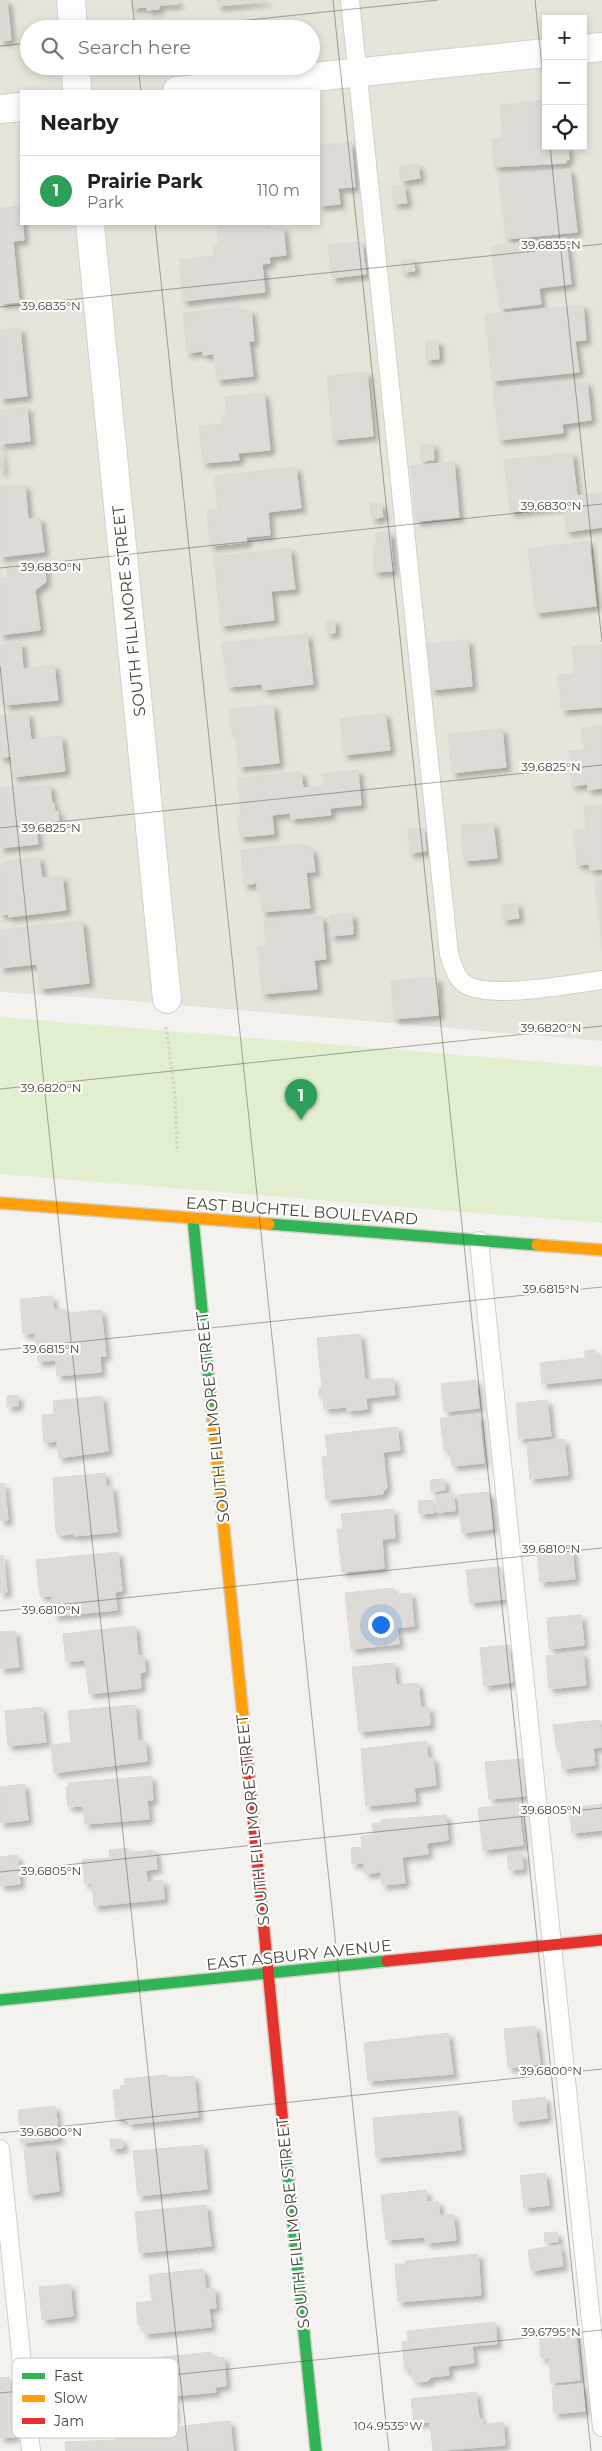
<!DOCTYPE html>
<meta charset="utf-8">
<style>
:root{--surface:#fff;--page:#f6f6f6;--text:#202124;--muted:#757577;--line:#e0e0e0;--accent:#868178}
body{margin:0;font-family:Montserrat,sans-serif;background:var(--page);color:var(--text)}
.controls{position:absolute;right:15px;top:15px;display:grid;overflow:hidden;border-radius:0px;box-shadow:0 2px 8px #0003}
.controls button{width:45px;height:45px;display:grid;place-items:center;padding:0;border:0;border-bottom:1px solid var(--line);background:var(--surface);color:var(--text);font:25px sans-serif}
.you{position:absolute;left:380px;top:1624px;width:18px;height:18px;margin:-12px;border:4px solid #fff;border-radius:50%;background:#1a73e8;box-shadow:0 0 0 8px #1a73e833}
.badge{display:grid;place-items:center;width:32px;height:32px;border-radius:50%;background:var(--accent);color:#fff;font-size:16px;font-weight:700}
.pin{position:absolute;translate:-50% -41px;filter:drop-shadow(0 1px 2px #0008)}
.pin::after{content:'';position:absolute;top:26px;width:18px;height:15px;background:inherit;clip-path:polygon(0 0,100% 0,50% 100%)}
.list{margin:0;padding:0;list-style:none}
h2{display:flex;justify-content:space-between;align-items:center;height:65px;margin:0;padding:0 20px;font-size:21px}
h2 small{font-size:16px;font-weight:400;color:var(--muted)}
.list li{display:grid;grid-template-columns:32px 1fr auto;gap:15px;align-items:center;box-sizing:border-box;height:70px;padding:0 20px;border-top:1px solid var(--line)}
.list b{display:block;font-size:19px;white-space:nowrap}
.list p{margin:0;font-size:16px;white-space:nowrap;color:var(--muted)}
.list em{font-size:16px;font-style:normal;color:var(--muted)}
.icon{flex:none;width:28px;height:28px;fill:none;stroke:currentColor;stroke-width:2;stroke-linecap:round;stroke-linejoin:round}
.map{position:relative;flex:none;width:602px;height:2451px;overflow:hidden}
.search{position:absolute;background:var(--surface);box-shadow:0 2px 8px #0003;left:20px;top:20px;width:300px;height:55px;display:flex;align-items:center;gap:12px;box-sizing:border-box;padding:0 18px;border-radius:28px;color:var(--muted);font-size:19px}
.panel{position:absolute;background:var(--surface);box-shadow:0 2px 8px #0003;left:20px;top:90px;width:300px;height:135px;border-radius:0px}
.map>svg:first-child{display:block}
.residential{fill:#e7e4dc;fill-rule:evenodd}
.green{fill:#e1eecf}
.building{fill:#dedbd6;stroke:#dcd9d4;filter:url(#shadow)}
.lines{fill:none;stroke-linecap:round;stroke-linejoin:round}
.lane-casing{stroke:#d2d0cb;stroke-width:20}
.street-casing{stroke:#d2d0cb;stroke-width:30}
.fast-casing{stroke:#d3cfc5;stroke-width:14}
.slow-casing{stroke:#d3cfc5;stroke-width:14}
.jam-casing{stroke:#d3cfc5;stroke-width:14}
.path{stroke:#d3d2cc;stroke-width:3;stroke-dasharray:2.5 2.5;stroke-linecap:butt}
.lane{stroke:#fdfdfc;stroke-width:18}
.street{stroke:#fdfdfc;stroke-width:28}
.fast{stroke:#30b455;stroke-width:11}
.slow{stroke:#ff9f0a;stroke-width:11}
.jam{stroke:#e5322d;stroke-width:11}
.ticks{fill:none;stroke:#4b4439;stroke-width:1;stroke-opacity:0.45}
.labels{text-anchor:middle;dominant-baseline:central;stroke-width:4.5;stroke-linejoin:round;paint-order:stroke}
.street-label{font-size:16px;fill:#4b4439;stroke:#fff}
.key{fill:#fff;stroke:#c9c7c4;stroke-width:1}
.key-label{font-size:14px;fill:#4b4439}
.ticks-label{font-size:12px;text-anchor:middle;fill:#4b4439;stroke:#fff;stroke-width:4.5;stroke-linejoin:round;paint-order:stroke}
</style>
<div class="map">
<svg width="602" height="2451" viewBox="0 0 602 2451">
<defs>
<filter id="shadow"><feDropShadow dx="4.5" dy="4.5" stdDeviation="2.5" flood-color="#0004"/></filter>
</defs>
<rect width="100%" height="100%" fill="#f4f2ee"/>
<path class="residential" d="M0,0h602v1041l-494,-42 -108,-7zM546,19h37v127h-37zM29,29h282v37h-282zM21,91h298v133h-298z"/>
<path class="green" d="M0,1017l602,50v156l-602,-49z"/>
<path class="building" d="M0,0h7l4,40 -11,1z
M131,0h47v4l-19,1v4l-12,1v-3l-15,1z
M217,0h50v1l-49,5z
M546,100v46h22l1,14h-3v3l-72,4 -2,-28 11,-1 -3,-33z
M351,142l4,45 -17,1 2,16 -21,2v-61z
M418,164l2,14 -19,3 -2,-15z
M570,169l7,63 -71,7 -7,-63z
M404,185l3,18 -13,1 -2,-18z
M21,206l3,34 -11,1 6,61 -19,2v-96z
M237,224h28l1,5 17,-2 3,28 -17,2 1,6 -8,1 3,28 -82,9 -4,-41 35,-4 -1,-10h6l-2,-20z
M566,238l5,46 -32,4 2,16 -41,5 -9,-63z
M362,242l4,32 -34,4 -4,-33z
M413,259l2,12 -12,1 -1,-12z
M583,305l3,35 -11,1 4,31 -87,9 -7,-66z
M239,307v4l12,-1 3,31h-5l4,35 -36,4 -3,-26 -11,1v-4l-16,2 -4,-40z
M20,328l7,68 -27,3v-69z
M426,341h12l1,18 -13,1z
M367,372l6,64 -40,4 -6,-64z
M587,382l4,38 -29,4 1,9 -64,7 -6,-51z
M264,393l6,57 -32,3 1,7 -36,3 -4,-37 24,-2 -1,-8 5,-1 -2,-18z
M27,407l3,34 -30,3 3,27 -3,1v-62z
M433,444l1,16 -13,1 -1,-16z
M572,453l5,43 25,-3v34l-36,5 -2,-26 -54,6 -6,-52z
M454,462l5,55 -43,4 -5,-55z
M296,467l5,41 -33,4 2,23 -24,2 1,5 -37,4 -3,-35 11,-1 -4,-34z
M25,485l3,34 12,-1 4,34 -44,5v-70z
M381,503l2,14 -11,2 -2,-15z
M390,532l3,39 -19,1 -1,-26 3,-1v-12z
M589,541l7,65 -60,7 -8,-64z
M290,548l5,41 -24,2 3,29 -53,6 -7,-69z
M44,561l2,21 -11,8 5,40 -40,5v-56l8,-1 -1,-13z
M326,620h9v13h-8z
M307,634l6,50 -50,6 -1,-6 -34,3 -6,-44z
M468,640l4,46 -41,4 -4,-46z
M21,643l2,26 31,-4 4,35 -53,5 -1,-6h-4v-54z
M602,645v62l-40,3 -4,-35 17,-1 -3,-27z
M273,705l6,58 -40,4 -4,-36 -3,1 -3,-23z
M28,713l3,27 30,-4 4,35 -52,6 -2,-21 -11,2v-42z
M385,713l5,37 -46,5 -4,-36z
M602,726v62l-14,2v-6l-16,2 -3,-35 15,-1 -3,-22z
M502,729l4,38 -54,6 -4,-39z
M358,770l3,35 -31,3 1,7 -40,4 -1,-6 -18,2 2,19 -34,3 -2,-22h3l-3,-37 63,-6 2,16 21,-2 -2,-12z
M28,785v2l22,-2 2,19 2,-1 1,9 3,-1 1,12 -23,3 2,18 -38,4v-60z
M602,805v64l-12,1 -1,-6 -12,1 -3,-34 12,-2 -2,-22z
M493,823l4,35 -33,3 -3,-36z
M424,828l2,23 -16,2 -2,-24z
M304,844v5l8,-1 3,24h-9l4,36 -48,4 -2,-21h-3v-8l-13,2 -3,-35z
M39,857l3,21 20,-2 4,34 -57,7 -1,-3 -8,1v-49l3,-1v-3z
M602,879v66l-7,-65z
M517,903l2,15 -16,2 -1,-15z
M352,914l1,20 -22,2 -1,-21z
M322,916l4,43 -12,1 3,29 -55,5 -4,-47h8l-2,-26z
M82,921l7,62 -49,6 -3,-25 -37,4v-38z
M419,978h18l2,37 -45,4 -3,-38z
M52,1296l2,14 11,-1v4l36,-3 5,46h-6l1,16 -44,4 -1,-16 -18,2 -3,-29 -12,1 -3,-35z
M360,1334l5,46 28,-2 2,17 -29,3 1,11 -20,2v-4l-23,2 -1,-12h-4v-8l3,-1 -5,-50z
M595,1350l1,7 5,-1 1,3v19l-60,6 -2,-21 45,-5v-7z
M476,1380l3,28 -35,4 -3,-28z
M18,1395v11l-11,1v-11z
M102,1396l6,55 -49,7 -2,-17 -13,2 -2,-28 12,-1 -1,-13z
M547,1400l4,36 -32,3 -3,-36z
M479,1414l5,49 -32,3 -2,-16 -6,1 -4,-33z
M397,1427l3,23 -17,2 4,36 -4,3v3l-57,6 -4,-43 6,-1 -3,-21z
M564,1439l4,36 -38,4 -3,-36z
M105,1473l1,14 6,-1 5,46 -43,4 -1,-2 -14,1 -3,-3 -3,-54z
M444,1479l1,11 -14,2 -1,-12z
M4,1483l4,37 -8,1v-37z
M489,1492l4,37 -31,4 -4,-38z
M454,1493l1,18 -19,1v-17z
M433,1500l1,13 -15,1 -1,-13z
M393,1509l2,29 -13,1 2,29 -42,4 -5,-43h6l-2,-15z
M572,1548l3,31 -35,3 -3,-31z
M118,1552l4,39 -7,1 2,18 -63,6 -2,-20h-12l-4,-36z
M3,1555l4,37 -7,1v-37z
M501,1567l4,32 -35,4 -4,-33z
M393,1588l1,7 17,-2 3,33 -17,2 2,16 -48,5 -6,-56z
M581,1615l3,30 -35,4 -2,-31z
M135,1626l3,30h6l1,16 -5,1 1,15 -52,6 -4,-34 -19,2 -3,-28z
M15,1631l4,36 -19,2v-37z
M509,1645l4,37 -29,4 -4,-38z
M583,1652l3,33 -37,4 -3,-33z
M394,1663l2,22 22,-2 3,25 8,-1 1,18 -71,7 -7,-65z
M135,1705l3,36h7l2,20 -93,12 -3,-28 20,-2 -3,-32z
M42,1707l4,35 -38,4 -3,-35z
M600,1720l2,27 -9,1 2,17 -33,4 -2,-18h-3l-4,-26z
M426,1741l2,17h5l3,27 -22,3 2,13 -50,5 -5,-57z
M522,1759l3,37 -36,3 -4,-37z
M151,1776l2,24h-6l2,19 -64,5 -2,-18 -15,1 -2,-20h3l-1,-4z
M24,1784l4,36 -28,3v-36z
M518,1803l5,42 -40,5 -5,-42z
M602,1804v26l-30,3 -3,-25z
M446,1815l2,25 -21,3 1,11 -26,3 3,26 -23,2 -1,-13 -16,2 -1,-11 -12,1 -1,-16 11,-1 -1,-11 12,-1 -1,-11 9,-1v-3z
M128,1848l1,5 26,-3 2,19 -11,1 1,12 16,-2 1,19 -70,7 -2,-23 -7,1 -3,-24 28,-2 -1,-8z
M522,1853l1,16 -14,1 -2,-15z
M17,1855l3,29 -20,2v-29z
M535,2026l5,38 -32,4 -4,-39z
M448,2033l5,41 -85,7 -4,-38z
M166,2075l1,3 27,-2 4,41 -69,7 -1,-4 -12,-2 -3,-28h8l-1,-4 5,-1 -1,-6z
M545,2097l2,21 -33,4 -2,-21z
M55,2106l4,33 -38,4 -3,-33z
M457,2111l4,39 -85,8 -3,-40z
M110,2139h12l1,9 -12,1z
M203,2145l4,44 -69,7 -5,-45z
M54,2146l5,45 -30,4 -5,-45z
M545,2173l4,32 -25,3 -4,-32z
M426,2190l1,12 11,-1 2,15 13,-2 3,26 -30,3 -1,-6 -39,3 -5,-45z
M206,2205l5,41 -72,7 -4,-41z
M557,2232l1,10 -13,1 -1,-10z
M560,2245l3,21 -32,5 -3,-21z
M478,2254l3,41 -83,7 -3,-38h11l-1,-3z
M203,2269l3,20 8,-1 2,20h-7l2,19 -67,7 -1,-10 -5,1 -2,-22 16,-2 -3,-26z
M70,2284l3,32 -31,4 -3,-33z
M495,2322l2,22 -25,2 2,17 -26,3 1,9 -18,2 -3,4 -9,1 -7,-3v-10l-7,1 -3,-28 6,-1 -1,-10z
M575,2328l5,52 -29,3 -2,-25h-8l-2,-26z
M212,2352v6l12,-1 2,29 -11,1 1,5 -43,4 2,23 -42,5 -7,-63z
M9,2377l6,60 -15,1v-60z
M582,2384l3,27 -31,3 -2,-27z
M476,2392l3,26 4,2v5l20,-3 2,23 -72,6 -3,-29 -16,1 -3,-24z
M230,2421l3,30h-167l-1,-9 50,-2 -1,-3 48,-4v-5z"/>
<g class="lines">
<defs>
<path id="lane" d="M350,0l99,954c4,11 6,23 16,30 25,16 106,0 137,-4
M479,1241l123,1186
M0,2149l31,302"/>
<path id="street" d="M71,0l2,29
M583,49l19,-2
M76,66l1,25
M177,91l369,-38
M0,109l21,-2
M90,224l77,775"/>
<path id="fast" d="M193,1219l19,193
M269,1224l268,21
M0,2000l387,-39
M286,2155l30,296"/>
<path id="slow" d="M0,1203l269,21
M537,1245l65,5
M212,1412l34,334"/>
<path id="jam" d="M246,1746l40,409
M387,1961l215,-21"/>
</defs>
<use href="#lane" class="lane-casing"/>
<use href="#street" class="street-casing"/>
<use href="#fast" class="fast-casing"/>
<use href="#slow" class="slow-casing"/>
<use href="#jam" class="jam-casing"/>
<path class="path" d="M166,1027l9,67 2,58"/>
<use href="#lane" class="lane"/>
<use href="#street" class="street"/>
<use href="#fast" class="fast"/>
<use href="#slow" class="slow"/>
<use href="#jam" class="jam"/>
</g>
<path class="ticks" d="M132,0l3,29M333,0l258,2451M535,0l11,106M164,29l274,-29M0,46l29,-3M138,66l3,25M550,146l52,496M155,224l234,2227M0,307l602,-63M0,568l602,-64M0,666l188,1785M0,828l602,-63M0,1089l602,-63M0,1350l602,-63M0,1611l602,-63M0,1872l602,-64M0,2133l602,-64M0,2393l602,-63"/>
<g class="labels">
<g class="street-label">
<text transform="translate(129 611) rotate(-96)">SOUTH FILLMORE STREET</text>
<text transform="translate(302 1211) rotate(4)">EAST BUCHTEL BOULEVARD</text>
<text transform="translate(213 1417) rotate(-96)">SOUTH FILLMORE STREET</text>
<text transform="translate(253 1820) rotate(-96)">SOUTH FILLMORE STREET</text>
<text transform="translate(299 1955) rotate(-6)">EAST ASBURY AVENUE</text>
<text transform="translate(293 2223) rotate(-96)">SOUTH FILLMORE STREET</text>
</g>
</g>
<rect x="12" y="2358" width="166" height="80" rx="8" class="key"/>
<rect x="22" y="2373" width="23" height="6" fill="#30b455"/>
<rect x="22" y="2395" width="23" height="7" fill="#ff9f0a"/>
<rect x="22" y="2418" width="23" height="6" fill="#e5322d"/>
<g class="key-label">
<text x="54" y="2381">Fast</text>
<text x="54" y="2403">Slow</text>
<text x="54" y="2426">Jam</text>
</g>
<g class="ticks-label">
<text x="551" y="249">39.6835°N</text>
<text x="51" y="310">39.6835°N</text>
<text x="551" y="510">39.6830°N</text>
<text x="51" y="571">39.6830°N</text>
<text x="551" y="771">39.6825°N</text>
<text x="51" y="832">39.6825°N</text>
<text x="551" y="1032">39.6820°N</text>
<text x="51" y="1092">39.6820°N</text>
<text x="551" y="1293">39.6815°N</text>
<text x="51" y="1353">39.6815°N</text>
<text x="551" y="1553">39.6810°N</text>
<text x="51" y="1614">39.6810°N</text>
<text x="551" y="1814">39.6805°N</text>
<text x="51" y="1875">39.6805°N</text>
<text x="551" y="2075">39.6800°N</text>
<text x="51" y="2136">39.6800°N</text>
<text x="551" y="2336">39.6795°N</text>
<text x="388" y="2430">104.9535°W</text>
</g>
</svg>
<div class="controls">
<button>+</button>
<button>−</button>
<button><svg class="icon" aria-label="locate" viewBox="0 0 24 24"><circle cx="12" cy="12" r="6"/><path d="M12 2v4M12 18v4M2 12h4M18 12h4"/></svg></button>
</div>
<div class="you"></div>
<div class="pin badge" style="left:301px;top:1120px;background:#2e9e5b">1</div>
<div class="search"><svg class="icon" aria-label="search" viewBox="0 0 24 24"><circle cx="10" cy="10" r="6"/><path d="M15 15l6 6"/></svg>Search here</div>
<section class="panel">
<h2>Nearby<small></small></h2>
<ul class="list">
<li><span class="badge" style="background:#2e9e5b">1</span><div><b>Prairie Park</b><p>Park</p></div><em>110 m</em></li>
</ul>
</section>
</div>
